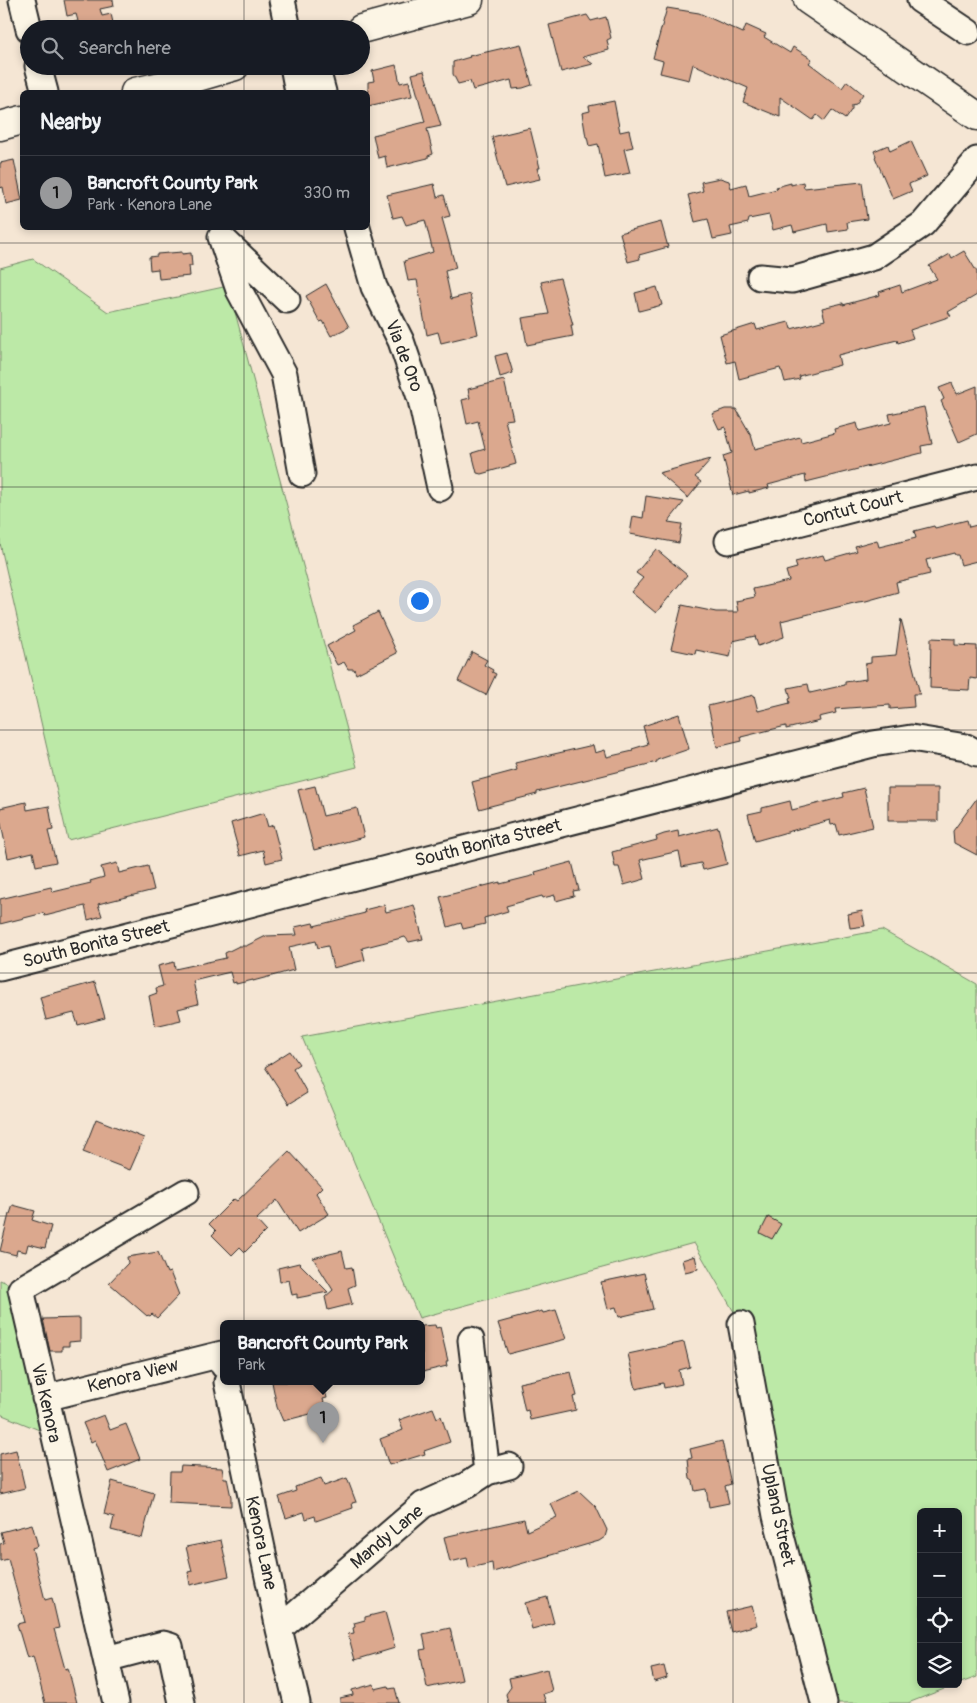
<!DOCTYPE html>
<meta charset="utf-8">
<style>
:root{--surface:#171b24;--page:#242831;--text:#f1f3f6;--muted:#9ea1a6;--line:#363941;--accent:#98999b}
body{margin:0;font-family:Pangolin,sans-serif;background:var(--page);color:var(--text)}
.controls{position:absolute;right:15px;bottom:15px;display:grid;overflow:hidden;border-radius:8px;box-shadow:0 2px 8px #0003}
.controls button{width:45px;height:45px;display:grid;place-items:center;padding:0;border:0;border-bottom:1px solid var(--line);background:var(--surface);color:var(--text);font:25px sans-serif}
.you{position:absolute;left:419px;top:600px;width:18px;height:18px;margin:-12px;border:4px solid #fff;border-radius:50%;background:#1a73e8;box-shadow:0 0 0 8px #1a73e833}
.badge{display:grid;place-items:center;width:32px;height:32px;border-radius:50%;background:var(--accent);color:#111;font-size:16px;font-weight:700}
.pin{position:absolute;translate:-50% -41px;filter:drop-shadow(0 1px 2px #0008)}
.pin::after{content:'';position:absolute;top:26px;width:18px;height:15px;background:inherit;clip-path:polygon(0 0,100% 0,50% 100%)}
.popup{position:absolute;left:220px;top:1320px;width:205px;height:65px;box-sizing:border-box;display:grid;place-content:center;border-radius:8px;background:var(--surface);filter:drop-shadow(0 1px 4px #0005);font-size:16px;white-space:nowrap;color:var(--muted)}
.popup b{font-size:19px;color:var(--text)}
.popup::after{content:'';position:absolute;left:50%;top:100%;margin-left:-10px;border:10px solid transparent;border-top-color:var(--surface)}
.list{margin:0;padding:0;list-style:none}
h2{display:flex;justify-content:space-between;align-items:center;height:65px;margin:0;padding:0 20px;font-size:21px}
h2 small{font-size:16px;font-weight:400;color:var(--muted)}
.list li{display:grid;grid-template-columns:32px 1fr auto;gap:15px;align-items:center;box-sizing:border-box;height:75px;padding:0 20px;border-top:1px solid var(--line)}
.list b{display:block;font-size:19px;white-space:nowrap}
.list p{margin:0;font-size:16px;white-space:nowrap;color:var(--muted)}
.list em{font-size:16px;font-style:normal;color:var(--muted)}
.icon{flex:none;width:28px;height:28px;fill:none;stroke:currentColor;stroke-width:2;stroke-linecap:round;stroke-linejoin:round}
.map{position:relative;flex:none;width:977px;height:1703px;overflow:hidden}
.search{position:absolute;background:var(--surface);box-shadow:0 2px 8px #0003;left:20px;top:20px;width:350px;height:55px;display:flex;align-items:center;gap:12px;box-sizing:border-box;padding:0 18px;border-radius:28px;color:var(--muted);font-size:19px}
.panel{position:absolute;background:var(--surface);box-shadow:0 2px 8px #0003;left:20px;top:90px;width:350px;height:140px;border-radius:8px}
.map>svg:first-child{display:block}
.green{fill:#bce9a7;stroke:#748a69}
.building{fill:#dba88e;stroke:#2b2b2b}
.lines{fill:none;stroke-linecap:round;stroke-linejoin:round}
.minor-casing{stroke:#2b2b2b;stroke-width:29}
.major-casing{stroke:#2b2b2b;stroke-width:31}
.minor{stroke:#fcf5e5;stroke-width:25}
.major{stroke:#fcf5e5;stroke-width:28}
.grid{fill:none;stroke:#2b2b2b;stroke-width:1;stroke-opacity:0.55}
.labels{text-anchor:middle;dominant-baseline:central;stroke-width:4;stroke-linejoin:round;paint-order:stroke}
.street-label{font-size:18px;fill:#2b2b2b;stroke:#fcf5e5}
</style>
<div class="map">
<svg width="977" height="1703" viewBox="0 0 977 1703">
<rect width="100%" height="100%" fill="#f5e6d4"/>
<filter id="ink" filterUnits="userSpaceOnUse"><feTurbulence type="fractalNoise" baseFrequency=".02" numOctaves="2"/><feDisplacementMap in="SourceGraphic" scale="10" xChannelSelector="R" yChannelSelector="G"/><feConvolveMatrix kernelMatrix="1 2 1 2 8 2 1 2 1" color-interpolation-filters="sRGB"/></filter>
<g filter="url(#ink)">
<path class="green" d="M33,259l75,53 120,-26 129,481 -289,73 -68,-297v-275z
M882,930l95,54v693l-19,7v-172h-37v172h36l-49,19h-88l-79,-379 -47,-81 -275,75 -117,-281z
M0,1280l21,9 33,147 -54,-22z"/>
<path class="building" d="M64,0h49l1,6 -14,3 2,7 9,-2 3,13 -8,2h-36v-6l8,-2 -2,-7 -9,2z
M667,8l32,5 44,20 3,-8 20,9 -2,3 26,16 3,-6 19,12 -3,4 33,25 5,-7 16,13 -7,10 -4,1v4l-7,10 -13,-9 -8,11 -7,-6 -4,5 -33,-23v20l-37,-15 5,-14 -55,-24 -4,16 -29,-7 3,-12 -10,-3z
M587,15l4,6 15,-4 5,21 -4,2 2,10 -26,7 10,7 -32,8 -12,-47z
M521,44l11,41 -9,3 -10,1 -2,-9 -38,10 -3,-9 -12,3 -5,-10v-12l17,-5 -1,-1z
M396,65l4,18 9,-2 3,15 -44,10v-24l6,-1 -2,-10z
M424,71l17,55 -14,3 6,25 -5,2v2l-41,10 -2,-12 -7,2 -5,-23 52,-13 -13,-48z
M614,101l6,31 9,-2 4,17 -9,2 6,24 -25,5 -7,-34 -9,2 -2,-9h-1l-4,-24 8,-2 -1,-5z
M530,128l10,40h-3l3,11 -35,8 -13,-50z
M911,141l16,35 -18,8 3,7 -19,8 -18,-42 1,-1 -2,-5 14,-6 2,6z
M14,160l8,40 -16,4 -3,-17 -3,1v-25z
M720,178l9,3 2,7 15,-4 3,12 28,-7 -1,-2 15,-4v2l12,-3 1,6 58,-6 5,37 -20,3 1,7 -20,3 -1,-8 -33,8 -2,-7 -19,5 -4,-15 -20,4 -1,4 -18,4 2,8 -19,4 -5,-20 -13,3 -7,-27 15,-4 -2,-9z
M434,184l3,13 7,-2 6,21 -8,2 14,50 -11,3 6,28 19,-5 8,40 -37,9 -3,-11 -11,3 -10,-55 -9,1 -4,-20 29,-9 -8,-32 -19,5 -4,-9 -9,2 -6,-23z
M661,222l7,25 -29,8 1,4 -12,3 -8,-29z
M964,251l13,21v23l-29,17 3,4 -41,14 3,8 -15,5 -1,-3 -59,15 2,10 -41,11 1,3 -15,3 -3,-11h-1l-1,-3 -41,11 -4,-18 -8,2 -7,-28 35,-11 2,6 32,-8 2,7 34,-9 -3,-12 21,-5v2l37,-10 -1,-3 21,-7 2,7 35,-13 -8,-13 21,-12 2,4z
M182,252v2l9,-1 1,13h-3l1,10 -31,3 -1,-10 -8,1 -1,-13 8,-1v-2z
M560,278l13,47h-2l2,11 -46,9 -5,-27 27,-4 -8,-32z
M326,284l23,43 -18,9 -8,-15 -3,1 -14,-26z
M657,287l5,18 -23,6 -4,-18z
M507,353l6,20 -13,4 -5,-21z
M504,380l9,39 -8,1 11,44 -35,10 -4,-1 -5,-20 13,-4 -7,-28 -11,3 -5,-24 8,-2 -2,-9z
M952,383l5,11 20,-8v48l-18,8 -18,-41 3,-2 -5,-11z
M924,407l8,37 -11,2 1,7 -116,29 -1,-7 -37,10 1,3 -20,5v-2l-16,4 -10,-39 9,-3 -7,-26 -6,2 -7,-15 13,-5h11l15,26 4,14 45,-12 1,5 34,-9 -1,-4 23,-6 2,8 32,-8 -2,-9z
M711,459l-16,18 6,5 -13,16 -29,-25z
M646,496l38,6 -16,20 14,2 -3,19 -49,-9 3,-18 10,2z
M967,520l2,7 8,-2v36l-16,4 -3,-10h-3l-1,-2 -28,7 4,14 -34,8 2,10 -32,9 -8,1 -77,19 3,16 -26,9 -3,-10 -22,5 -3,16 -34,-7 -1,4 -24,-5 11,-44 34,7h22l-2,-11 19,-4 -2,-8 36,-8 -3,-10 11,-3 -2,-6 28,-7 2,5 32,-9 -2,-5 22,-6 2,7 37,-9 -2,-7 20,-5 1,2z
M656,549l31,26 -31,38 -25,-21 12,-14 -7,-5z
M378,612l19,41 -41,21 -2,-5h-6l-4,-7 -7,3 -10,-19 29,-16 -3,-5z
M901,619l19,75h-7l1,13 -24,2v-4l-55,4 1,4 -17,4 1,4 -34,8v-3l-45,11 1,4 -25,6 -9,-41 46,-11 4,16 32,-8 -1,-4 2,-1 -3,-10 20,-4 2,9 35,-8v-3l21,-3 -1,-15 6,-1v-6l25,-2z
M931,638l24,1v6l22,1v33l-7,-1 -1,12 -39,-2z
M472,652l15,8 -3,5 9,5 -1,2 4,2 -10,21 -28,-14z
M679,714l10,35 -32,11v2l-120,30v2l-58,15 -7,-27 45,-12 -2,-7 78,-18 2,8 10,-3 2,7 26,-6 -1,-2 16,-5 -5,-18z
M315,786l8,30 34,-8 7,29 -50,13 -16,-60z
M864,788l9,39 -34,8 -3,-11 -5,1 -1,-5 -75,21 -7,-27 14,-3v-3l28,-7 2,9 52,-13 -1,-4z
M888,788h50v33h-50z
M977,798v57l-23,-12 -1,-12z
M26,802l1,8 22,-4 4,24 -5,1 8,31 -20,4 -3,-14 -25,6 -8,-39v-11z
M264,813l4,14 5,-2 9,34 -16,4 -3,-13 -23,6 -9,-33z
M718,827l9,37 -24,6 -2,-7 -19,4 -3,-16 -39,9 5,19 -21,6 -5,-18h-4l-3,-15 45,-12 -1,-3 8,-3 14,-3 1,6z
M572,862l7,28 -6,1 1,5 -18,5 -1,-6 -12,3 -1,-2 -36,10 2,5 -24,7 1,6 -22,5 -2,-6 -13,4 -8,-30 60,-15v2l36,-9 -1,-3z
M117,863l2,10 29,-7 6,24 -56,14 4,12 -14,4 -3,-14 -40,10 -1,-3 -44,11v-25l51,-12 2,5 38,-9 -1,-2 14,-4 -3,-10z
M384,905l2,7 28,-7 9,34 -14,3 -4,-5 -43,11 3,12 -32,8 -5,-22 -10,2 -2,-7 -27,6 5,23 -41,11v-1l-17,4v-2l-3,1 -3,-11 -37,9 5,23 -20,5 3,11 -26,6 -6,-30 8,-3 -1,-5 7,-2 -5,-20 16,-4 1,7 51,-11 -1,-5 14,-7h7l20,-10 31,-1 -2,-8 18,-4 1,3 51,-13 -1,-3z
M862,911l3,15 -15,2 -2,-14z
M95,982l10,36 -27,7 -4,-12 -28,7 -6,-23z
M290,1051l9,13 -6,4 14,25 -18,11 -24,-37z
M96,1119l48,19 -14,32 -47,-18z
M289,1151l33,36 -6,6 13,21 -31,19 -21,-33 -21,20 10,11 -21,21 -5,-5 -8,8 -20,-20 4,-4 -7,-7 25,-25 3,2z
M13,1205l22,6 -3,9 19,6 -6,22 -17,-4 -2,8 -9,-2 -1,5 -16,-4 9,-37h1z
M768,1217l13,7 -9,15 -12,-6z
M342,1251l4,17 6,-1 3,18 -7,3 4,16 -24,6 -3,-13 8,-7 -20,-32z
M158,1252l9,21 3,-1 9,23 -22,23 -5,-4 -2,2 -2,-1 -1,1 -38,-33 19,-20 -1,-6z
M695,1256l3,13 -13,3 -3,-12z
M299,1263l29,29 -31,6v-4l-5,1 -3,-15 -9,2 -2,-14z
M644,1273l9,36 -34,8 -3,-10 -8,2 -7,-27z
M556,1310l10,29 -58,15 -10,-31 44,-12 1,2z
M80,1318v23l-11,1v4h-7v5h-12l-7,-32z
M435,1325l1,3 4,-1 8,34h-2l1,5 -25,6v-46z
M684,1342l6,25 -11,3 3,14 -18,4 -1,-5 -27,6 -8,-35z
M571,1372l6,24 -4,1 3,13 -46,10 -2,-10 -3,1 -6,-28z
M272,1382h51l4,16 -4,1 3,11 -43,11 -6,-14z
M433,1408l4,10 4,-2 9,26 -26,9 1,3 -36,11 -9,-26 23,-9 -4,-10z
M104,1415l6,15 16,-6 14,35 -32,13 -13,-32 -4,2 -8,-19z
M722,1441l9,43 -6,2 4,17 -20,4 -3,-18 -11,2 -2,-10 -3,-2 -2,-20 4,-1 -2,-9z
M16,1450l9,38 -25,6v-40z
M181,1466l41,2 2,10h3l4,19v9l-62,-3 1,-31h10z
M321,1478l3,8 23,-8 9,24 -4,1 1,5 -37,13 -1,-5 -9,3 -2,-7 -18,6 -7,-21 17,-6 -1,-4z
M112,1481l42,12 -12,45 -31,-8 3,-13 -10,-3z
M579,1491l17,16 11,23 -2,7 -6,4 -106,31 -1,-9 -23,5 -2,-10 -17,4 -6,-25 80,-18 3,12 30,-14 -6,-13z
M32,1524l6,22 -6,2 13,52 7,-2 7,30 -5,1 11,40 3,-1 9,35h-32l-12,-47 -6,2 -10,-34 8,-2 -17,-63 -8,2v-17l4,-1 -3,-11z
M221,1540l8,36 -39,9 -2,-13 4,-1 -6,-24z
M547,1597l7,26 -22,6 -7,-26z
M752,1606l5,19 -26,7 -5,-20z
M385,1612l10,36 -40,12 -7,-26 6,-1 -1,-5 2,-1 -1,-4 11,-3v-3z
M450,1628l12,52 -35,8 -7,-38 6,-1 -3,-15z
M664,1666l3,12 -13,4 -3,-13z
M547,1669l5,22 -9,3 3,9h-38l-2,-9 5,-7 -2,-9z
M374,1684l1,5 13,-3 1,3 6,-1 4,15h-59v-5l13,-3 -1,-5z"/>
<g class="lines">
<defs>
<path id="minor" d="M22,0l7,29
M282,0l6,29
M920,0l48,32
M38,66l7,26
M293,66l5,26
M316,66l7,26
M357,228l17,59 27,54 20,59 19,88
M221,237l18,53 45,84 18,100
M225,241l62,59
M760,277l32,3 82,-23 49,-33 54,-64
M728,541l249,-64
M0,968l873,-224 38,-6 55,9 11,6
M741,1324l35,192 48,187
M471,1340l16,132
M227,1382l52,247 18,74
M45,1398l177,-44 2,12
M279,1629l144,-124 44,-20 20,-13 22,-6
M106,1659l57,-15 7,2 12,57
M116,1703l-95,-414 165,-97"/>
<path id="major" d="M808,0l169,116
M361,29l108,-29
M135,92l52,-12 48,-14
M0,126l22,-6"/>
</defs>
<use href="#minor" class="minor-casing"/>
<use href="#major" class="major-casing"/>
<use href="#minor" class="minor"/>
<use href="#major" class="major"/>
</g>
</g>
<path class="grid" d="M244,0v29M488,0v1703M733,0v1703M244,66v26M244,228v1475M0,243h977M0,487h977M0,730h977M0,973h977M0,1216h977M0,1460h977"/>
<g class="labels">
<g class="street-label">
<text transform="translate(404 356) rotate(69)">Via de Oro</text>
<text transform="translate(853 509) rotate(-14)">Contut Court</text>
<text transform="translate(488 843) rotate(-14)">South Bonita Street</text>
<text transform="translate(96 944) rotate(-14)">South Bonita Street</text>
<text transform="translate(133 1376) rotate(-14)">Kenora View</text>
<text transform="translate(46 1403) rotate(77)">Via Kenora</text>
<text transform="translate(778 1515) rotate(78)">Upland Street</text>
<text transform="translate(387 1537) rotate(-40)">Mandy Lane</text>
<text transform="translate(261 1543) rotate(78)">Kenora Lane</text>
</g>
</g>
</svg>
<div class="controls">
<button>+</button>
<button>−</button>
<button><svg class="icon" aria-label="locate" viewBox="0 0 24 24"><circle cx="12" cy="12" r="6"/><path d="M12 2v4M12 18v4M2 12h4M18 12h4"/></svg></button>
<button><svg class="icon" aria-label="layers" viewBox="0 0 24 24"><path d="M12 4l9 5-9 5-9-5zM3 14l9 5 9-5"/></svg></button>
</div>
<div class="you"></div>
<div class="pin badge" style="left:323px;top:1443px">1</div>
<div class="popup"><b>Bancroft County Park</b>Park</div>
<div class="search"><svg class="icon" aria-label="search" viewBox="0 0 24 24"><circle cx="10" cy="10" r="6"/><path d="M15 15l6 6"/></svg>Search here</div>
<section class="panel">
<h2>Nearby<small></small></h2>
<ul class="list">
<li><span class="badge">1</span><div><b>Bancroft County Park</b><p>Park · Kenora Lane</p></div><em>330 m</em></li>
</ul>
</section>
</div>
